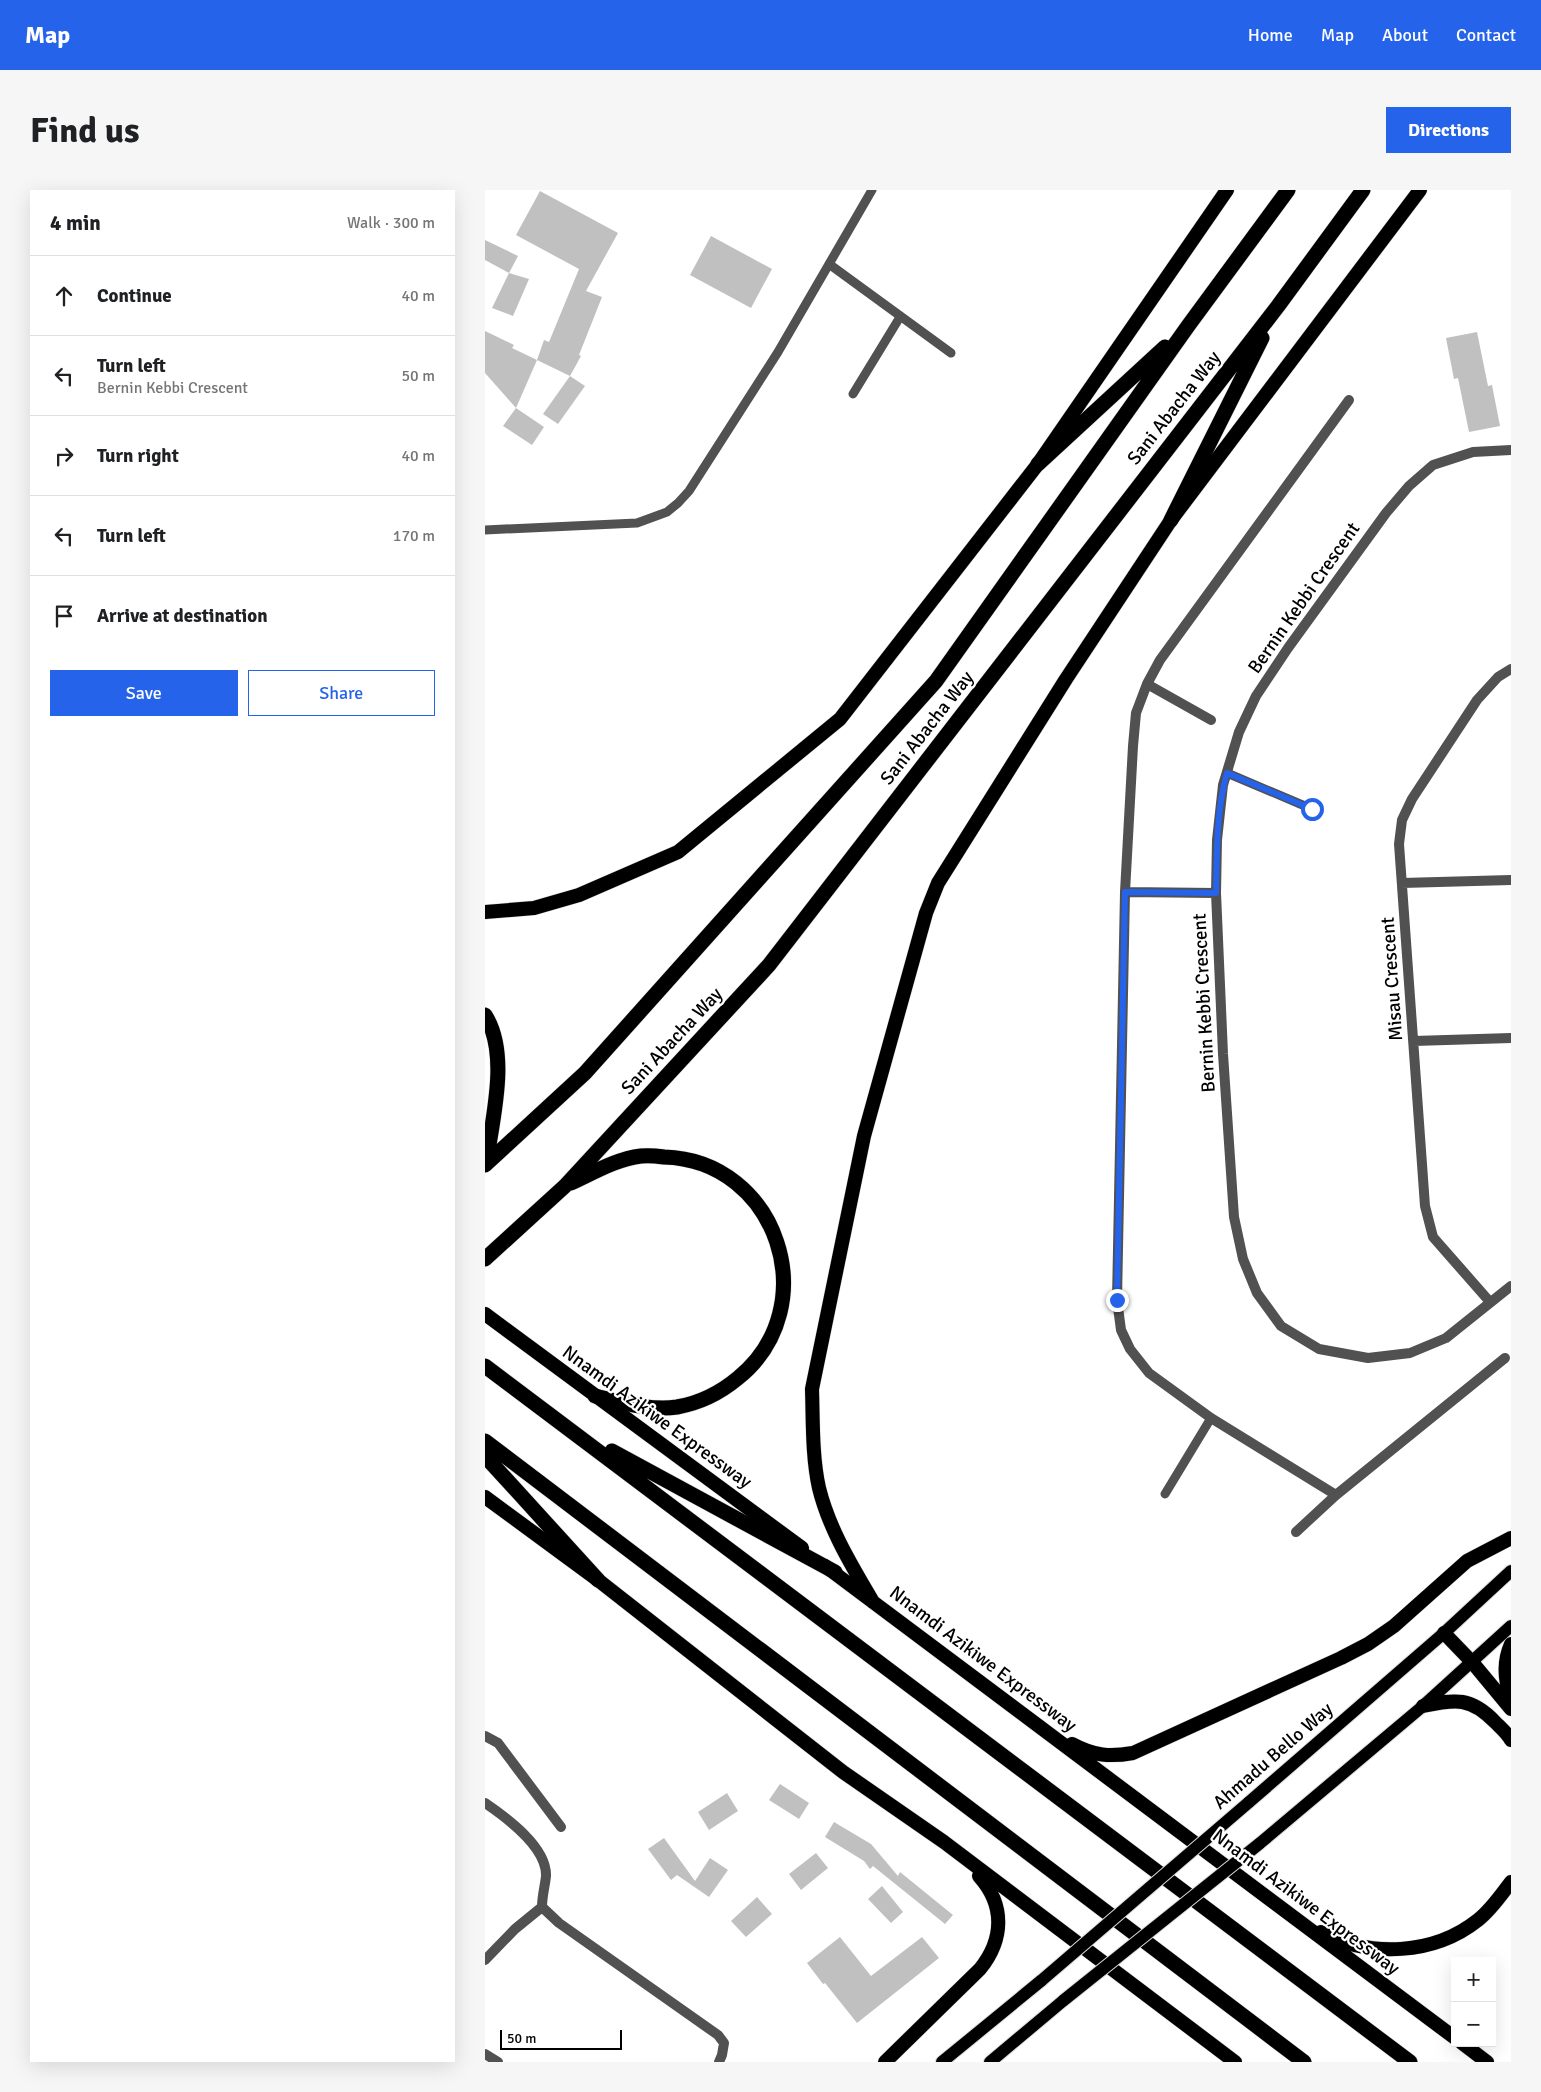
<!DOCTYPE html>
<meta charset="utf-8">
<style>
:root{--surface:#fff;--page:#f6f6f6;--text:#202124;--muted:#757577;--line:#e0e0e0;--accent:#2563eb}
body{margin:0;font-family:Signika,sans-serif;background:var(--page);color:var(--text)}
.controls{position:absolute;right:15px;bottom:15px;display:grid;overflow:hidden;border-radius:0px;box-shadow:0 5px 20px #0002}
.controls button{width:45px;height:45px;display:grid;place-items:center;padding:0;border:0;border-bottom:1px solid var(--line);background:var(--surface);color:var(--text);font:25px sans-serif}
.scale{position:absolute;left:15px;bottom:12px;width:122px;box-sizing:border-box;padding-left:5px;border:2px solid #000;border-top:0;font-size:14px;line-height:18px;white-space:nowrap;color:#000;-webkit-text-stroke:4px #fff;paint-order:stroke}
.stop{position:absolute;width:15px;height:15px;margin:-11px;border:4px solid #2563eb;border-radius:50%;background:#fff}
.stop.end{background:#2563eb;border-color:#fff;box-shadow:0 1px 5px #0008}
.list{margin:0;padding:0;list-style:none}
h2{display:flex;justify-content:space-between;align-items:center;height:65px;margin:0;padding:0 20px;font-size:21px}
h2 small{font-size:16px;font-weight:400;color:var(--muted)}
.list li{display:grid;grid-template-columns:32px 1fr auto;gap:15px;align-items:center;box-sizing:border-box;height:80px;padding:0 20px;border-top:1px solid var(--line)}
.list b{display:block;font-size:19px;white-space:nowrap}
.list p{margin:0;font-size:16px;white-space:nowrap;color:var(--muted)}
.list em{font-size:16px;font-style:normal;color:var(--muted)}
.actions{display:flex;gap:10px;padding:15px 20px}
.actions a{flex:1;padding:11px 0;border:1px solid var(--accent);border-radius:0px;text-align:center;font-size:18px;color:var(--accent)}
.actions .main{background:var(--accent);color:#fff}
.icon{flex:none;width:28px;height:28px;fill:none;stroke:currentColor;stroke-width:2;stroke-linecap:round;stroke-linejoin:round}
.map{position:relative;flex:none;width:1026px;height:1872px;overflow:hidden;border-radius:0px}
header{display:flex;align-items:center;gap:30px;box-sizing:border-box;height:70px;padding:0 25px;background:var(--accent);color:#fff}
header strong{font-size:24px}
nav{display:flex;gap:28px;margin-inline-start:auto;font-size:18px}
.intro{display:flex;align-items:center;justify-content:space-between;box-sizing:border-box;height:120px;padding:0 30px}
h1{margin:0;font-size:35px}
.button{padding:12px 22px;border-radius:0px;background:var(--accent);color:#fff;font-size:18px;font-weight:700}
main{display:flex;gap:30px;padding:0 30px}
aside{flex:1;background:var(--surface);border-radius:0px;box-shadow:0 5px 20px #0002}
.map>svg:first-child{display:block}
.building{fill:#c0c0c0}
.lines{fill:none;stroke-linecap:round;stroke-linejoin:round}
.primary-casing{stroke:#dbdbdb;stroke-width:14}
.trunk-casing{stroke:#dbdbdb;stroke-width:15}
.motorway-casing{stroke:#dbdbdb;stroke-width:16}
.service{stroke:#515151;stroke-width:9}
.minor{stroke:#515151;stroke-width:10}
.primary{stroke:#000;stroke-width:12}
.trunk{stroke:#000;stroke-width:14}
.motorway{stroke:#000;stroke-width:15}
.primary-bridge-casing{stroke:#dbdbdb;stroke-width:14;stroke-linecap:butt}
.primary-bridge{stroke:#000;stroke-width:12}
.route{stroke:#2563eb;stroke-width:6}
.labels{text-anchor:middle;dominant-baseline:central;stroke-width:4.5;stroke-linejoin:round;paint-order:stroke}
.street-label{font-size:19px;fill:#000;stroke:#fff}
</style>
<header>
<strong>Map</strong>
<nav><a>Home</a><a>Map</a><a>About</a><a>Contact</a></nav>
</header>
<div class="intro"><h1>Find us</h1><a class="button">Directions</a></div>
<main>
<aside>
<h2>4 min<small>Walk · 300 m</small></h2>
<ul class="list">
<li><svg class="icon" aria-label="ahead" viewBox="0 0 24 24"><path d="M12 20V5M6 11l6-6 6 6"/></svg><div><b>Continue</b></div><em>40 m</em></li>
<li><svg class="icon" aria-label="left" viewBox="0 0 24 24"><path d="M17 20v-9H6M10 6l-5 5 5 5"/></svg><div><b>Turn left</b><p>Bernin Kebbi Crescent</p></div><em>50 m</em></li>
<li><svg class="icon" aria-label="right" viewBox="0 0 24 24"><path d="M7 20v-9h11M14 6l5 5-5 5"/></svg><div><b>Turn right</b></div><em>40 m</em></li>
<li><svg class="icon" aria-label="left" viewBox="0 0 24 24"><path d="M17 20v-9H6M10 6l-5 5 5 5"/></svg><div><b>Turn left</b></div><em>170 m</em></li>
<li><svg class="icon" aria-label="arrive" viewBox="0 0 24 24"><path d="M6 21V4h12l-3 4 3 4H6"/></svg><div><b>Arrive at destination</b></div></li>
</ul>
<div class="actions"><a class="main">Save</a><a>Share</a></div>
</aside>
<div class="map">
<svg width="1026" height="1872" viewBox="0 0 1026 1872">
<rect width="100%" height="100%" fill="#fff"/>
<path class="building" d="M55,1l78,42 -32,58 16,6 -23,58 2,1 -11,20 -33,-16 7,-20 5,2 30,-73 -63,-34z
M226,46l61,33 -21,39 -61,-33z
M0,50l33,16 -9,17 -24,-13z
M24,83l20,6 -16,37 -21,-8z
M0,141l29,14 -2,3 25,12 -21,48 -31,-35z
M992,142l11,54 4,-1 8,41 -31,6 -11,-54 -4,1 -8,-41z
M85,186l15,10 -27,38 -15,-10z
M31,218l28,19 -12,18 -29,-19z
M295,1594l29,19 -10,16 -30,-19z
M242,1603l11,18 -29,19 -11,-18z
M349,1632l37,22 27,32 2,-4 53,43 -8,9 -72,-58 -3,3 -6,-8 -39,-24z
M179,1648l31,43 15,-23 18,12 -19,27 -32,-22 -6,5 -23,-31z
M331,1663l12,15 -27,22 -12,-16z
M397,1696l21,26 -12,11 -23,-24z
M272,1707l15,17 -26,23 -15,-16z
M355,1747l31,39 51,-39 17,21 -82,65 -32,-40 -2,1 -16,-21z"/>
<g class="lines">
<defs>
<path id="primary" d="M763,1613l196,-170 67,-62
M774,1654l164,-138 88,-80
M457,1872l100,-82
M505,1872l74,-62"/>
<path id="trunk" d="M0,722l49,-4 45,-13 99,-43 162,-133 198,-255 189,-274
M0,1124l317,234
M0,1307l113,83 245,192 101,70 291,220
M340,1376l630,472
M388,1412c-21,-36 -44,-73 -54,-114 -7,-31 -6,-68 -7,-99l52,-253 62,-223 12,-30 128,-204 105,-159 249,-330
M959,1443l28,29 39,47
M1026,1454c-8,18 -7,35 0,54
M938,1516c33,-7 48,-9 72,16 6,6 12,11 16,18
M587,1554c22,12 38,13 61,9l208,-95 27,-14 26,-18 73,-65 44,-23
M836,1742c49,26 113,23 157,-12 13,-10 23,-25 33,-38
M977,1853l25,19
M400,1872l95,-93c24,-30 25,-64 -1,-93"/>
<path id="motorway" d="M553,274l127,-117
M686,330l91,-182
M0,825c25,39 7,105 1,149
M0,975l100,-92 351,-392 252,-355 100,-136
M86,993c22,-10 45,-24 70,-27 8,-1 16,0 23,1 114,3 162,150 74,221 -18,15 -38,25 -61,29 -27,4 -56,-5 -82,-11
M0,1069l80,-73 204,-221 509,-659 85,-116
M0,1176l925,696
M0,1251l819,621
M127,1261l223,121
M0,1266l113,124"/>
</defs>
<use href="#primary" class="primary-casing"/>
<use href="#trunk" class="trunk-casing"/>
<use href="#motorway" class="motorway-casing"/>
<path class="service" d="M344,74l122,89
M368,204l47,-77
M0,340l152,-7 30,-11 11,-9 11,-12 89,-139 94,-162
M742,583l85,36
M680,1304l46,-76"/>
<path class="minor" d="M1026,260l-38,2 -40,13 -24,21 -23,27 -98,135 -32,48 -17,36 -16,53 -6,55 -1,53 7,161 11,163 9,42 14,34 24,33 38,23 49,9 42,-5 36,-15 65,-52
M662,494l64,36
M917,693l109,-3
M640,702l91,1
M929,851l97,-3
M1005,1112l-57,-65 -8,-31 -26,-362 3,-24 10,-21 65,-99 21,-23 13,-8
M851,1305l-125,-77 -62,-45 -19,-24 -9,-19 -4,-30 8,-408 8,-146 3,-33 11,-29 13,-24 189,-260
M811,1342l40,-37 169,-137
M0,1546l13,7 63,84
M0,1613c22,15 62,44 61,73 -1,10 -4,20 -4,31l17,16 159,112 6,8 -2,12 -3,7
M0,1770l30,-31 27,-22
M0,1864l13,8"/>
<use href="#primary" class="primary"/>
<use href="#trunk" class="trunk"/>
<use href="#motorway" class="motorway"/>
<defs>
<path id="primary-bridge" d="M557,1790l206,-177
M579,1810l195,-156"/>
</defs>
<use href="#primary-bridge" class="primary-bridge-casing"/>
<use href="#primary-bridge" class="primary-bridge"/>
</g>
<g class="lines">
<path class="route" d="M632,1110l8,-408 91,1c1,-39 0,-82 11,-120l85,36"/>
</g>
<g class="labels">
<g class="street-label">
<text transform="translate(689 218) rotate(-52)">Sani Abacha Way</text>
<text transform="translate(819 408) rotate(-55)">Bernin Kebbi Crescent</text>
<text transform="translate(442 538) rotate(-52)">Sani Abacha Way</text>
<text transform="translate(907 789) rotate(-94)">Misau Crescent</text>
<text transform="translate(719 813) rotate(-93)">Bernin Kebbi Crescent</text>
<text transform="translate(187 851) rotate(-47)">Sani Abacha Way</text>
<text transform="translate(172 1227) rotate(36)">Nnamdi Azikiwe Expressway</text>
<text transform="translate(498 1469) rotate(37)">Nnamdi Azikiwe Expressway</text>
<text transform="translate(788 1566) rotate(-41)">Ahmadu Bello Way</text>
<text transform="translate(821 1712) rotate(37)">Nnamdi Azikiwe Expressway</text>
</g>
</g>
</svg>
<div class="controls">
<button>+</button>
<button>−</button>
</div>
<div class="scale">50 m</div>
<div class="stop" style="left:827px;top:619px"></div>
<div class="stop end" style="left:632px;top:1110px"></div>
</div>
</main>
